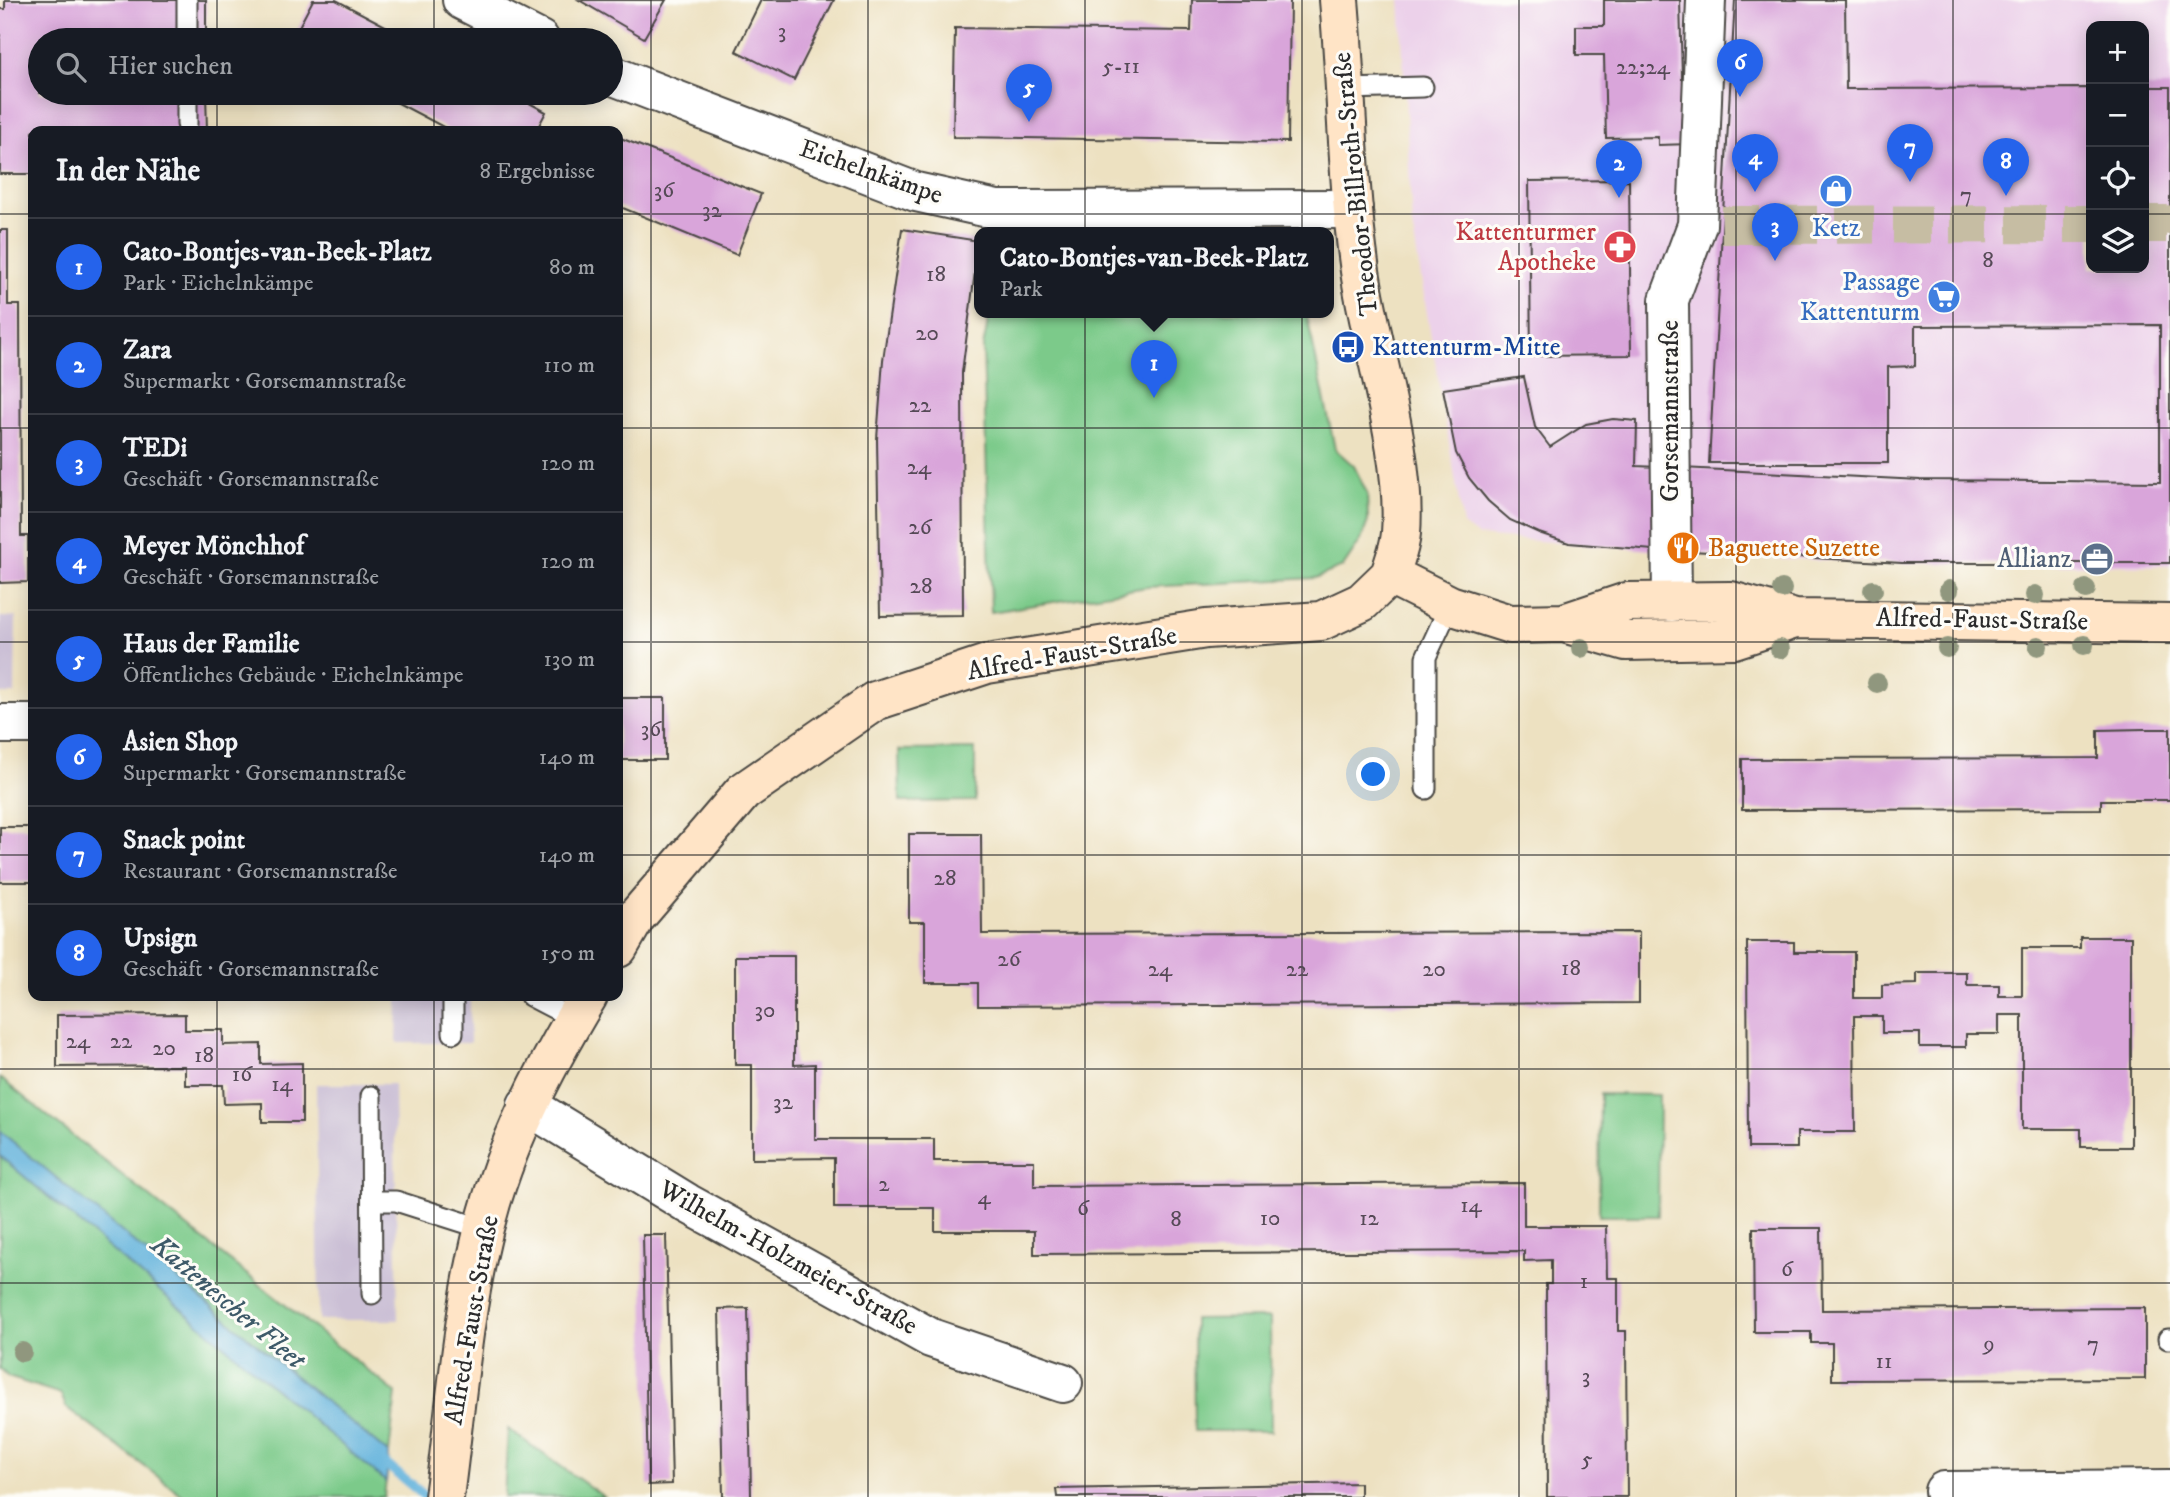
<!DOCTYPE html>
<html lang="de">
<meta charset="utf-8">
<style>
:root{--surface:#171b24;--page:#242831;--text:#f1f3f6;--muted:#9ea1a6;--line:#363941;--accent:#2563eb}
body{margin:0;font-family:"IM FELL DW Pica",serif;background:var(--page);color:var(--text)}
.controls{position:absolute;right:21px;top:21px;display:grid;overflow:hidden;border-radius:14px;box-shadow:0 4px 18px #0003}
.controls button{width:63px;height:63px;display:grid;place-items:center;padding:0;border:0;border-bottom:2px solid var(--line);background:var(--surface);color:var(--text);font:35px sans-serif}
.you{position:absolute;left:1374px;top:775px;width:24px;height:24px;margin:-18px;border:5px solid #fff;border-radius:50%;background:#1a73e8;box-shadow:0 0 0 10px #1a73e833}
.badge{display:grid;place-items:center;width:46px;height:46px;border-radius:50%;background:var(--accent);color:#fff;font-size:23px;font-weight:700}
.pin{position:absolute;translate:-50% -58px;filter:drop-shadow(0 2px 4px #0008)}
.pin::after{content:'';position:absolute;top:37px;width:24px;height:21px;background:inherit;clip-path:polygon(0 0,100% 0,50% 100%)}
.popup{position:absolute;left:974px;top:227px;width:360px;height:91px;box-sizing:border-box;display:grid;place-content:center;border-radius:14px;background:var(--surface);filter:drop-shadow(0 2px 5px #0005);font-size:23px;white-space:nowrap;color:var(--muted)}
.popup b{font-size:26px;color:var(--text)}
.popup::after{content:'';position:absolute;left:50%;top:100%;margin-left:-14px;border:14px solid transparent;border-top-color:var(--surface)}
.list{margin:0;padding:0;list-style:none}
h2{display:flex;justify-content:space-between;align-items:center;height:91px;margin:0;padding:0 28px;font-size:30px}
h2 small{font-size:23px;font-weight:400;color:var(--muted)}
.list li{display:grid;grid-template-columns:46px 1fr auto;gap:21px;align-items:center;box-sizing:border-box;height:98px;padding:0 28px;border-top:2px solid var(--line)}
.list b{display:block;font-size:26px;white-space:nowrap}
.list p{margin:0;font-size:23px;white-space:nowrap;color:var(--muted)}
.list em{font-size:23px;font-style:normal;color:var(--muted)}
.icon{flex:none;width:38px;height:38px;fill:none;stroke:currentColor;stroke-width:2;stroke-linecap:round;stroke-linejoin:round}
.map{position:relative;flex:none;width:2170px;height:1497px;overflow:hidden}
.search{position:absolute;background:var(--surface);box-shadow:0 4px 18px #0003;left:28px;top:28px;width:595px;height:77px;display:flex;align-items:center;gap:18px;box-sizing:border-box;padding:0 24px;border-radius:38px;color:var(--muted);font-size:26px}
.panel{position:absolute;background:var(--surface);box-shadow:0 4px 18px #0003;left:28px;top:126px;width:595px;height:875px;border-radius:14px}
.map>svg:first-child{display:block}
.built{fill:#ecd1ea;fill-rule:evenodd}
.industrial{fill:#cbbfd5}
.green{fill:#7cca8a;stroke:#547a5a;stroke-width:2}
.water{fill:#62b2dc;stroke:#466e84;stroke-width:2}
.lines{fill:none;stroke-linecap:round;stroke-linejoin:round}
.stream{stroke:#62b2dc;stroke-width:10}
.building{fill:#d9a5da}
.street-tunnel{stroke:#c6bda3;stroke-width:38;stroke-dasharray:38 19;stroke-linecap:butt}
.lane-casing{stroke:#484642;stroke-width:23}
.street-casing{stroke:#484642;stroke-width:42}
.secondary-casing{stroke:#484642;stroke-width:42}
.lane{stroke:#fff;stroke-width:19}
.street{stroke:#fff;stroke-width:38}
.secondary{stroke:#ffe4c6;stroke-width:38}
.tree{fill:#90977e}
.grid{fill:none;stroke:#2b2b2b;stroke-width:2;stroke-opacity:0.55}
.labels{text-anchor:middle;dominant-baseline:central;stroke-width:6;stroke-linejoin:round;paint-order:stroke}
.number-label{font-size:23px;fill:#564a57}
.street-label{font-size:26px;fill:#2b2b2b;stroke:#fdfcf7}
.shop-label{font-size:26px;fill:#366cbe;stroke:#fdfcf7}
.health-label{font-size:26px;fill:#be3a42;stroke:#fdfcf7;text-anchor:end}
.transit-label{font-size:26px;fill:#164399;stroke:#fdfcf7;text-anchor:start}
.food-label{font-size:26px;fill:#c56008;stroke:#fdfcf7;text-anchor:start}
.service-label{font-size:26px;fill:#4e5e75;stroke:#fdfcf7;text-anchor:end}
.water-label{font-size:28px;font-style:italic;fill:#3e5a69;stroke:#fdfcf7}
</style>
<div class="map">
<svg width="2170" height="1497" viewBox="0 0 2170 1497">
<rect width="100%" height="100%" fill="#fdfcf7"/>
<filter id="ink" filterUnits="userSpaceOnUse"><feTurbulence type="fractalNoise" baseFrequency=".0143" numOctaves="2"/><feDisplacementMap in="SourceGraphic" scale="14" xChannelSelector="R" yChannelSelector="G"/><feConvolveMatrix kernelMatrix="1 2 1 2 8 2 1 2 1" color-interpolation-filters="sRGB"/></filter>
<filter id="wash" filterUnits="userSpaceOnUse"><feTurbulence type="fractalNoise" baseFrequency=".00686" numOctaves="4" result="noise"/><feDisplacementMap in="SourceGraphic" scale="28" xChannelSelector="R" yChannelSelector="G"/><feGaussianBlur stdDeviation="1.57" result="paint"/><feColorMatrix in="noise" values="0 0 0 0 0 0 0 0 0 0 0 0 0 0 0 0 0 1.4 0 .05"/><feComposite in="paint" operator="in"/></filter>
<g filter="url(#wash)">
<rect width="100%" height="100%" fill="#ede1c1"/>
<path class="built" d="M1400,0h770v566l-268,-3 -167,-6 -257,-21 -15,-11 -51,-300zM2091,26h53v242h-53z"/>
<path class="industrial" d="M0,617h16l-1,77h-15z
M398,996h72v47h-73z
M316,1084h78l4,236h-79z"/>
<path class="green" d="M1009,228l294,3v1h-295z
M990,312h316l29,137 19,17 13,27 1,28 -7,19 -18,27 -28,11 -168,9 -156,25 -8,-265z
M975,749v52l-75,1 -1,-52z
M0,1078l396,315 -12,104h-199l-119,-90 -5,-13 -53,-17 -8,-8z
M1600,1094l59,1 -1,121h-59z
M1270,1318l1,113h-76l-1,-112z
M508,1429l96,68h-100z"/>
<path class="water" d="M0,1131l389,323 -3,28 -386,-326z"/>
<g class="lines">
<path class="stream" d="M377,1457l49,40"/>
</g>
<g id="blocks">
<path class="building" d="M5,0h201v40h-166v53h166l1,38h-174v43h-33v-165h5z
M313,0h23l76,40h-120z
M579,0h87l-22,38z
M761,0h73l-40,80 -58,-29z
M1192,0h98l-2,142 -335,-5 2,-109 236,3z
M1604,0h76l2,79h8l1,65 -33,1v-8l-52,1 -2,-83h-28v-29h28z
M1735,0h110l1,89 245,-1v180h53v-181h26v476h-268l-228,-13 8,-82 238,12 240,2v-157l-245,1v40l-27,1v96h-179z
M379,93h132l35,19 -10,19h-85z
M591,125l13,6h-16z
M618,137l143,57 -24,61 -119,-49z
M1629,180l2,175 -100,1 -2,-175z
M902,229l77,12 -17,131 1,243 -83,1 -3,-177 6,-79z
M0,230h8v75h12l1,231h7v46l-28,1z
M1524,377l11,50 15,20 36,-23 27,-5 24,2 -1,45 22,1 -5,83 -84,-7 -30,-10 -29,-13 -22,-19 -19,-23 -13,-25 -13,-64z
M618,698h47v62h-47z
M2145,729h25v71h-69v9l-359,1v-51l356,-1v-28z
M0,827h33v55h-33z
M909,834h72l1,100 657,-2v71l-661,3v-23h-53v-61h-16z
M2080,937h51v210h-50v-18h-59v-114h-23v19h-33v13h-46v-14h-38v-17h-28l1,116h-58v16h-49l-1,-206h47v10h60v46h28v-13l35,-1v-11h50v12h32v11h23v-48h58z
M735,956h59v109l21,-1v75h119v22h100v25l490,-3v43h82l1,52h11v53h8l1,166h-80l-1,-213h5v-24l-27,1v-10l-490,3v-23h-99v-23h-101v-50l-82,1v-94h-17z
M185,1014v16h38v15l38,-1v20l41,-1v59h-40v-19l-38,1 -1,-19h-38v-19l-128,1v-52z
M1753,1228h68l1,82 323,-2v71l-313,1v-37h-21v-11h-57z
M643,1235h23l6,249 -24,1z
M748,1308l3,189h-28l-4,-188z
M1360,1483v14h-303l-1,-8z"/>
</g>
</g>
<g filter="url(#ink)">
<use href="#blocks" fill-opacity="0" stroke="#484642" stroke-width="2"/>
<g class="lines">
<path class="street-tunnel" d="M2144,224h22l4,9
M1722,225l369,-1"/>
<defs>
<path id="lane" d="M187,0v40
M1345,89l78,-2
M187,93v31
M1426,789v-132l24,-52
M530,996l44,23
M453,1033v-37
M371,1096l1,198
M372,1201h24l88,28
M2168,1339h2"/>
<path id="street" d="M462,0l78,40
M611,75l305,117 81,18 356,-1
M1672,602l-3,-302 28,-75 9,-225
M0,724h33
M527,1105l160,98 244,135 132,45
M1944,1491l226,-2"/>
<path id="secondary" d="M1339,0c8,90 8,181 21,271 12,80 47,183 41,262 -1,14 -7,29 -11,42
M1390,575l60,30 60,19 54,-1 63,-21 104,-1 64,18 375,5
M1564,623l62,18 108,-2 61,-20
M618,948l18,-31 107,-125 132,-91 112,-37 219,-35 115,-8 41,-19 28,-27
M444,1497c12,-89 18,-182 40,-269 21,-83 60,-159 104,-232"/>
</defs>
<use href="#lane" class="lane-casing"/>
<use href="#street" class="street-casing"/>
<use href="#secondary" class="secondary-casing"/>
<use href="#lane" class="lane"/>
<use href="#street" class="street"/>
<use href="#secondary" class="secondary"/>
</g>
<g class="tree">
<circle cx="1782" cy="589" r="10"/>
<circle cx="2086" cy="589" r="10"/>
<circle cx="1873" cy="590" r="10"/>
<circle cx="1949" cy="590" r="10"/>
<circle cx="2035" cy="595" r="10"/>
<circle cx="2084" cy="645" r="10"/>
<circle cx="2038" cy="646" r="10"/>
<circle cx="1581" cy="648" r="10"/>
<circle cx="1947" cy="648" r="10"/>
<circle cx="1780" cy="649" r="10"/>
<circle cx="1877" cy="683" r="10"/>
<circle cx="22" cy="1352" r="10"/>
</g>
</g>
<path class="grid" d="M217,0v40M434,0v40M651,0v1497M868,0v1497M1085,0v1497M1302,0v1497M1519,0v1497M1736,0v1497M1953,0v1497M217,93v38M434,93v38M0,214h33M618,214h1473M2144,214h26M0,428h33M618,428h1552M0,642h33M618,642h1552M0,855h33M618,855h1552M217,996v501M434,996v501M0,1069h2170M0,1283h2170"/>
<defs>
<symbol id="shop-disc" viewBox="-11 -11 22 22"><circle r="9.5" fill="#3f7fe0" stroke="#fdfcf7"/><path d="M-5-2.5h2.3a2.7 3.5 0 0 1 5.4 0H5L5.5 6h-11ZM-1.5-2.5h3a1.5 2.3 0 0 0-3 0Z" fill="#fff"/></symbol>
<symbol id="pharmacy-disc" viewBox="-11 -11 22 22"><circle r="9.5" fill="#e0444e" stroke="#fdfcf7"/><path d="M-2-6h4v4h4v4h-4v4h-4v-4h-4v-4h4Z" fill="#fff"/></symbol>
<symbol id="supermarket-disc" viewBox="-11 -11 22 22"><circle r="9.5" fill="#3f7fe0" stroke="#fdfcf7"/><path d="M-6-5.5h2.5l.6 2H6L4.5 2H-2.5L-4.4-4H-6ZM-1.5 3.2a1.3 1.3 0 1 0 .1 0ZM3 3.2a1.3 1.3 0 1 0 .1 0Z" fill="#fff"/></symbol>
<symbol id="bus-disc" viewBox="-11 -11 22 22"><circle r="9.5" fill="#1a4fb4" stroke="#fdfcf7"/><path d="M-5-6H5V4H4V6H2V4H-2V6H-4V4H-5ZM-3.5-4V0h7V-4ZM-3.5 1.2v1.5H-2V1.2ZM2 1.2v1.5H3.5V1.2Z" fill="#fff"/></symbol>
<symbol id="restaurant-disc" viewBox="-11 -11 22 22"><circle r="9.5" fill="#e8710a" stroke="#fdfcf7"/><path d="M-5-6h1v4h1v-4h1v4h1v-4h1v5L-1.5 .5V6h-2V.5L-5-1ZM5-6V6H3V1.5H1.5Q1.5-4 5-6Z" fill="#fff"/></symbol>
<symbol id="office-disc" viewBox="-11 -11 22 22"><circle r="9.5" fill="#5c6f8a" stroke="#fdfcf7"/><path d="M-6-3h4V-5.5h4V-3h4V5H-6ZM-1-4.5V-3h2v-1.5ZM-6 0V1H6V0Z" fill="#fff"/></symbol>
</defs>
<g fill-rule="evenodd">
<use href="#shop-disc" x="1817" y="172" width="38" height="38"/>
<use href="#pharmacy-disc" x="1601" y="228" width="38" height="38"/>
<use href="#supermarket-disc" x="1925" y="278" width="38" height="38"/>
<use href="#bus-disc" x="1329" y="328" width="38" height="38"/>
<use href="#restaurant-disc" x="1664" y="529" width="38" height="38"/>
<use href="#office-disc" x="2078" y="540" width="38" height="38"/>
</g>
<g class="labels">
<g class="number-label">
<text x="782" y="31">3</text>
<text x="1121" y="66">5-11</text>
<text x="1643" y="67">22;24</text>
<text x="664" y="190">36</text>
<text x="1966" y="195">7</text>
<text x="712" y="210">32</text>
<text x="1988" y="260">8</text>
<text x="936" y="274">18</text>
<text x="927" y="333">20</text>
<text x="920" y="405">22</text>
<text x="919" y="467">24</text>
<text x="920" y="527">26</text>
<text x="921" y="586">28</text>
<text x="651" y="729">36</text>
<text x="945" y="878">28</text>
<text x="1009" y="959">26</text>
<text x="1571" y="968">18</text>
<text x="1160" y="969">24</text>
<text x="1297" y="969">22</text>
<text x="1434" y="969">20</text>
<text x="765" y="1010">30</text>
<text x="78" y="1041">24</text>
<text x="121" y="1041">22</text>
<text x="164" y="1048">20</text>
<text x="204" y="1055">18</text>
<text x="242" y="1074">16</text>
<text x="282" y="1084">14</text>
<text x="783" y="1102">32</text>
<text x="884" y="1184">2</text>
<text x="984" y="1197">4</text>
<text x="1471" y="1205">14</text>
<text x="1083" y="1208">6</text>
<text x="1270" y="1218">10</text>
<text x="1369" y="1218">12</text>
<text x="1176" y="1219">8</text>
<text x="1787" y="1269">6</text>
<text x="1584" y="1281">1</text>
<text x="1989" y="1344">9</text>
<text x="2093" y="1344">7</text>
<text x="1884" y="1361">11</text>
<text x="1586" y="1376">3</text>
<text x="1587" y="1459">5</text>
</g>
<g class="street-label">
<text transform="translate(871 172) rotate(19)">Eichelnkämpe</text>
<text transform="translate(1356 184) rotate(-96)">Theodor-Billroth-Straße</text>
<text transform="translate(1670 411) rotate(-90)">Gorsemannstraße</text>
<text transform="translate(1982 620) rotate(1)">Alfred-Faust-Straße</text>
<text transform="translate(1072 654) rotate(-10)">Alfred-Faust-Straße</text>
<text transform="translate(788 1258) rotate(29)">Wilhelm-Holzmeier-Straße</text>
<text transform="translate(472 1320) rotate(-80)">Alfred-Faust-Straße</text>
</g>
<g class="shop-label">
<text x="1836" y="228">Ketz</text>
<text x="1920" y="282" text-anchor="end">Passage<tspan x="1920" dy="30">Kattenturm</tspan></text>
</g>
<g class="health-label">
<text x="1596" y="232">Kattenturmer<tspan x="1596" dy="30">Apotheke</tspan></text>
</g>
<g class="transit-label">
<text x="1372" y="347">Kattenturm-Mitte</text>
</g>
<g class="food-label">
<text x="1708" y="548">Baguette Suzette</text>
</g>
<g class="service-label">
<text x="2072" y="559">Allianz</text>
</g>
<g class="water-label">
<text transform="translate(228 1302) rotate(40)">Kattenescher Fleet</text>
</g>
</g>
</svg>
<div class="controls">
<button>+</button>
<button>−</button>
<button><svg class="icon" aria-label="locate" viewBox="0 0 24 24"><circle cx="12" cy="12" r="6"/><path d="M12 2v4M12 18v4M2 12h4M18 12h4"/></svg></button>
<button><svg class="icon" aria-label="layers" viewBox="0 0 24 24"><path d="M12 4l9 5-9 5-9-5zM3 14l9 5 9-5"/></svg></button>
</div>
<div class="you"></div>
<div class="pin badge" style="left:1154px;top:398px">1</div>
<div class="popup"><b>Cato-Bontjes-van-Beek-Platz</b>Park</div>
<div class="pin badge" style="left:1619px;top:198px">2</div>
<div class="pin badge" style="left:1775px;top:261px">3</div>
<div class="pin badge" style="left:1755px;top:192px">4</div>
<div class="pin badge" style="left:1029px;top:122px">5</div>
<div class="pin badge" style="left:1740px;top:97px">6</div>
<div class="pin badge" style="left:1910px;top:182px">7</div>
<div class="pin badge" style="left:2006px;top:196px">8</div>
<div class="search"><svg class="icon" aria-label="search" viewBox="0 0 24 24"><circle cx="10" cy="10" r="6"/><path d="M15 15l6 6"/></svg>Hier suchen</div>
<section class="panel">
<h2>In der Nähe<small>8 Ergebnisse</small></h2>
<ul class="list">
<li><span class="badge">1</span><div><b>Cato-Bontjes-van-Beek-Platz</b><p>Park · Eichelnkämpe</p></div><em>80 m</em></li>
<li><span class="badge">2</span><div><b>Zara</b><p>Supermarkt · Gorsemannstraße</p></div><em>110 m</em></li>
<li><span class="badge">3</span><div><b>TEDi</b><p>Geschäft · Gorsemannstraße</p></div><em>120 m</em></li>
<li><span class="badge">4</span><div><b>Meyer Mönchhof</b><p>Geschäft · Gorsemannstraße</p></div><em>120 m</em></li>
<li><span class="badge">5</span><div><b>Haus der Familie</b><p>Öffentliches Gebäude · Eichelnkämpe</p></div><em>130 m</em></li>
<li><span class="badge">6</span><div><b>Asien Shop</b><p>Supermarkt · Gorsemannstraße</p></div><em>140 m</em></li>
<li><span class="badge">7</span><div><b>Snack point</b><p>Restaurant · Gorsemannstraße</p></div><em>140 m</em></li>
<li><span class="badge">8</span><div><b>Upsign</b><p>Geschäft · Gorsemannstraße</p></div><em>150 m</em></li>
</ul>
</section>
</div>
